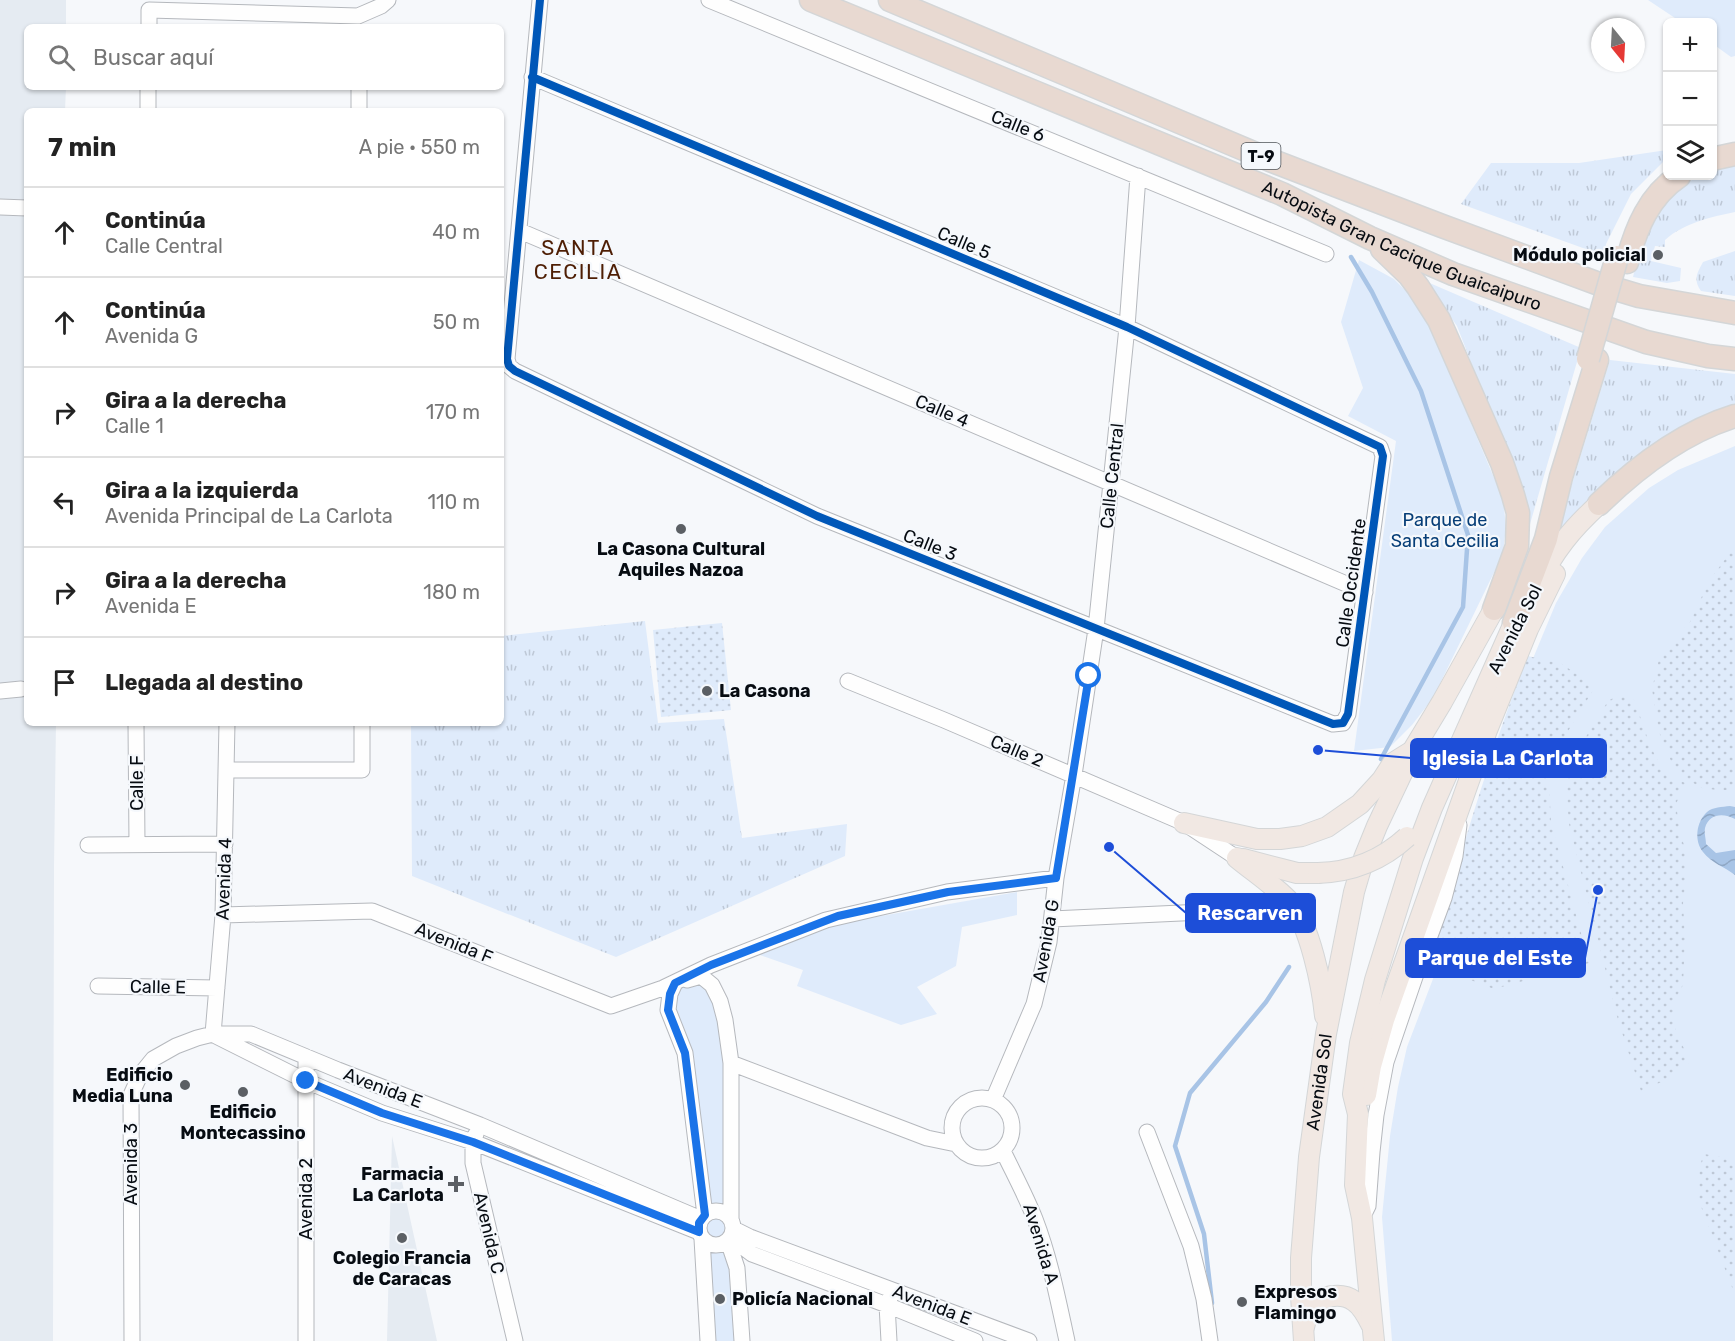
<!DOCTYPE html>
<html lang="es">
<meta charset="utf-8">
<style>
:root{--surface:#fff;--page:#f2f2f2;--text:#222;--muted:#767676;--line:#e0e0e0}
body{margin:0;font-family:Rubik,sans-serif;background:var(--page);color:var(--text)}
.controls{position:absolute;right:18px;top:18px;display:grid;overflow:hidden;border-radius:9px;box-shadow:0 2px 4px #0004}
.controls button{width:54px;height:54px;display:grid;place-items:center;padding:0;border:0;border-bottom:2px solid var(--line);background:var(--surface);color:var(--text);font:30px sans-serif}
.compass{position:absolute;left:1591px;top:18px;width:54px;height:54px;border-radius:50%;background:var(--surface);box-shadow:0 2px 4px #0004;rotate:162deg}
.stop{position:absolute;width:18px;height:18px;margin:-14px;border:4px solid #1a73e8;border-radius:50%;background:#fff}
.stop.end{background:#1a73e8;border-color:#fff;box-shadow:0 2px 6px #0008}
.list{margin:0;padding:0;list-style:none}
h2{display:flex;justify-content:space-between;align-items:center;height:78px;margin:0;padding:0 24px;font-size:26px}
h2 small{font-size:20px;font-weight:400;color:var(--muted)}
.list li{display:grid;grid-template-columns:39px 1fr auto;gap:18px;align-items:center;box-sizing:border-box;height:90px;padding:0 24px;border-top:2px solid var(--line)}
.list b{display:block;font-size:22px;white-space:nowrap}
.list p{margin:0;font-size:20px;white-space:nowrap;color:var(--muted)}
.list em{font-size:20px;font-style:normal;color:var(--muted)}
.icon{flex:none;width:33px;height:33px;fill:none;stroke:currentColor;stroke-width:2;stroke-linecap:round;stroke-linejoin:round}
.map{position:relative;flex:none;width:1735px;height:1341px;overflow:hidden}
.search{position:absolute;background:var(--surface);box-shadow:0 2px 4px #0004;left:24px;top:24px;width:480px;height:66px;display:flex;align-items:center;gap:15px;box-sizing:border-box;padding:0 21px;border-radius:9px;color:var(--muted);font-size:22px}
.panel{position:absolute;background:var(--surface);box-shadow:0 2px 4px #0004;left:24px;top:108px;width:480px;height:618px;border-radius:9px}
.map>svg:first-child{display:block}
.built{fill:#e5ebf2}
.grass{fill:url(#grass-tufts)}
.park{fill:#dfebfb}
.garden{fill:url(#garden-dots)}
.water{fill:url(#water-waves)}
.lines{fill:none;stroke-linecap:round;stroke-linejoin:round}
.stream{stroke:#a8c4e6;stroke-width:4.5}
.minor-casing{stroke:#b5b8bd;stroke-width:17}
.major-casing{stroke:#d4d6d7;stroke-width:22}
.highway-casing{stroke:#d4d6d7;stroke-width:25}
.minor{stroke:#fefefe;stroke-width:15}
.major{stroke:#f1e8e3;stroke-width:20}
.highway{stroke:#e8d9d1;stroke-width:22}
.major-bridge-casing{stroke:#d4d6d7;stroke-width:22;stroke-linecap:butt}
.highway-bridge-casing{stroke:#d4d6d7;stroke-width:25;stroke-linecap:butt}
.major-bridge{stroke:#f1e8e3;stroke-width:20}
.highway-bridge{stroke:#e8d9d1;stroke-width:22}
.cycleway-casing{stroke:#f5f8fc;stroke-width:11}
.cycleway{stroke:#0057b8;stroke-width:8}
.route{stroke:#1a73e8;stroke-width:8}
.poi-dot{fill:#5b5f64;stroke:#f5f8fc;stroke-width:2}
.labels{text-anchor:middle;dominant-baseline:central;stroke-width:4.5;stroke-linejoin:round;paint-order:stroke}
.shield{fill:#f5f8fc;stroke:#4e5358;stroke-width:1.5}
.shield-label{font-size:16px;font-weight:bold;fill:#070c12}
.street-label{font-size:18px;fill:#070c12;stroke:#f5f8fc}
.poi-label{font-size:18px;font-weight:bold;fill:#070c12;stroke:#f5f8fc;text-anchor:end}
.park-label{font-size:18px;fill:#073e77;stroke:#f5f8fc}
.quarter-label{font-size:21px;letter-spacing:1.5px;fill:#4e1e04;stroke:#f5f8fc}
.leader{fill:none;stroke:#1d4ed8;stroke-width:2}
.callout-dot{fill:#1d4ed8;stroke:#f5f8fc;stroke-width:2}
.callout{fill:#1d4ed8;stroke:#1d4ed8;stroke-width:2}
.callout-label{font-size:20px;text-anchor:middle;font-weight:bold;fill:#fff}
</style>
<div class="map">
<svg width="1735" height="1341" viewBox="0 0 1735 1341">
<defs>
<pattern id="grass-tufts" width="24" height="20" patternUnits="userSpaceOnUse" patternTransform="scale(1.5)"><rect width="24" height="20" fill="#dfebfb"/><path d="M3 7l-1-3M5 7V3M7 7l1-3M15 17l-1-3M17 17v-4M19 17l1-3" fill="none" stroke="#bec8d6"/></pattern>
<pattern id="garden-dots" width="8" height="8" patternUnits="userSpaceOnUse" patternTransform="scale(1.5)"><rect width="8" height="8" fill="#dfebfb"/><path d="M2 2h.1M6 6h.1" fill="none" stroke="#bec8d6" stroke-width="1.8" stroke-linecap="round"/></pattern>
<pattern id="water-waves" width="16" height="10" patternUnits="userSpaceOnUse" patternTransform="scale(1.5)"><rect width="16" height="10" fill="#a8c4e6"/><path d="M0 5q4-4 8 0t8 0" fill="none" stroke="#8fa7c4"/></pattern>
</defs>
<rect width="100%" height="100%" fill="#f6f8fb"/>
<path class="built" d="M0,0h66v27h-39v60h39l-1,24h-38v612h29l-2,144 -1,474h-53z
M392,1136l45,205h-50z"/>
<path class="grass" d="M1667,150v8l-36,36 -25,50 -1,12 -144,-52 30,-41h88z
M1735,165v47c-24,5 -51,11 -70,28v7l-10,-1 -4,15 30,7 -1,13 -13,2 -34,-6 11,-46 10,-18 27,-28 20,-9h11l1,-6 8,-4z
M1735,251v45l-34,-5c-8,-11 -4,-18 2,-29z
M1425,281l156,67 -53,183 -32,-104 -39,-101z
M1610,360l125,14v38l-97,49 -57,45 -29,43z
M645,621l13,102 66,-4 18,119 105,-14 -2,32 -229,101 -204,-81 -1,-153h90v-87z"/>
<path class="park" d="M1648,0h87v56l-4,1 -18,-13 -1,-22h-31z
M1359,260l35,19 25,25 32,72 52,123 3,27 -3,28 -70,144 -21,27 -22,22 -36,4 42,-310 -48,-25 15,-28 -22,-66z
M1735,446v895h-343l-10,-124 8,-81 8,-49 9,-40 42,-110 59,-209 26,-72 22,-53 26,-45 23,-31 44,-39 29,-18z
M1017,892v23l-55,12 -6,39 -39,21 20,27 -36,11 -104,-39 6,-16 -46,-16 79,-30z
M701,976l22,33 8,209 11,123h-34l-23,-288 -16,-38 6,-32z"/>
<path class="garden" d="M1735,546v242l-3,2h-15l-15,-2 -26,-15 -17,-41 -7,-43 8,-34 30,-33 19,-41z
M722,623l9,87 -70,7 -8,-87z
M1528,656l34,8 33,23 -47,77 3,58 38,141 -95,26 -65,-25c30,-103 59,-208 99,-308z
M1620,694l14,6c10,23 17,62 38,77 4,2 9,4 13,6l-9,21 4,29 7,21 -1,24 -3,25 2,36 -2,46 -8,15 -2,17 3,14 14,31 -22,17 -27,12 -23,-71 -49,-196 -4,-53 43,-70z
M1704,1154l31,5v136l-38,-99 3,-31z"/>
<path class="water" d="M1730,806l5,1v12c-11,-6 -26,-6 -30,9 -1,5 1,11 1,16l10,9 19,-3v25c-10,-8 -24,-12 -32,-23 -9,-11 -7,-30 4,-40 6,-5 15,-5 23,-6z"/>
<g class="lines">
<path class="stream" d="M1351,257l21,35 49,99 47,144 -5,72 -82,152
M1212,1303l-8,-69 -29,-88 15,-53 76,-91 23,-35"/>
<defs>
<path id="minor" d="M709,0l617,254
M149,27v-17l209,6 23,-10 7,-6
M532,77l595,250 253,120 3,9 -35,258 -5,9 -10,1 -516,-208 -302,-145 -6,-5 -2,-7c12,-119 21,-239 33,-359
M359,87v24
M148,111v-24
M0,207l27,1
M520,231l845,361
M848,681l96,39 240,103 53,35
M0,691l21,-2
M136,723l1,121
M227,770h135v-47
M88,845l137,-1
M223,915l149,-4 239,95 52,-18 48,-23 115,-45 121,-28 109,-14
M1052,919l172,-8
M687,980l14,-4 11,9 8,16 5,19 6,43v155
M675,983l-5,11 -2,16 17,43 20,162
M98,986l119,2
M213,1034l10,-119 4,-192
M216,1036l90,45 76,32 91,29 226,90
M731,1063l196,75 29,6
M952 1128a30 30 0 1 1 60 0a30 30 0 1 1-60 0Z
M993,1100l41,-96 15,-62 7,-64 18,-103 22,-146 31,-302 11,-151
M1147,1132l44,114 13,53 6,42
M476,1134l-3,8v21l42,178
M1003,1151c11,23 23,45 32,68 15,39 23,81 32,122
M699 1228a17 17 0 1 1 34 0a17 17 0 1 1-34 0Z
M1362,1218l6,-12 4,-54 4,-37 10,-53 31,-91 27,-73 11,-42 4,-31
M734,1229l16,8 279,104
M731,1238l21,16 135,51 88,36
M702,1239l6,102
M728,1241l9,27 5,73
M132,1341l-1,-246 9,-20 13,-16 23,-13 21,-8 16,-4h38l87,36 142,55 221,94
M306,1341v-284
M889,1341l-2,-36 3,-7"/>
<g id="major">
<path d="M1538,585c14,-33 35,-57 61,-81"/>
<path d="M1184,823l73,16h23l22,-3 25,-9 33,-23 22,-24 11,-17 16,-10"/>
<path d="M1237,858c17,14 38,28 53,44 20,23 32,84 35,114"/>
<path d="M1243,859l54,14h21"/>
<path d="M1366,1095l5,-29 13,-46 103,-290 41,-101 27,-55"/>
<path d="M1304,1327c2,-7 3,-13 7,-19 8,-13 31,-16 43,-7 8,5 13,15 17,23"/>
<path id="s1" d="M1304,1341l-3,-45v-38l8,-101 17,-123 28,-142 10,-34 13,-32 36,-76 29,-48 52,-93"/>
<path d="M1374,1341l-12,-123 -7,-33 3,-71 -5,-20 7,-51 15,-63 38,-122 19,-50 82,-185 11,-8"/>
</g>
<g id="highway">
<path id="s2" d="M811,0l471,194 88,44 83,36 193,68 62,14 27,3"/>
<path d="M890,0l380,160 172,66 157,58 40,12 96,17"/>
<path d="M1712,159l23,-5"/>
<path d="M1382,249l27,26 9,12 21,33 63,143 11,32 5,18 -1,33 -23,63"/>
<path d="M1627,262c9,-34 22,-66 52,-86"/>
<path d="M1599,504c38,-37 84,-72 136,-88"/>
<path d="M1514,623l32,-84 15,-62 36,-117"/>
</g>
</defs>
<use href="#minor" class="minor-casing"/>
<use href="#major" class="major-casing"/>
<use href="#highway" class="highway-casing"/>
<use href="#minor" class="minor"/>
<use href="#major" class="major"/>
<use href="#highway" class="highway"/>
<defs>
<path id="major-bridge" d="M1318,873c34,-1 64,-13 89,-36"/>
<path id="highway-bridge" d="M1588,359l29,-102"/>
</defs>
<use href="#major-bridge" class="major-bridge-casing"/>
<use href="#highway-bridge" class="highway-bridge-casing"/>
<use href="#major-bridge" class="major-bridge"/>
<use href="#highway-bridge" class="highway-bridge"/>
<defs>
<path id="cycleway" d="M532,77l595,250 253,120 3,9 -35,258 -5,9 -10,1 -516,-208 -302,-145 -6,-5 -2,-7c12,-119 21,-239 33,-359"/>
</defs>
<use href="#cycleway" class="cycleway-casing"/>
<use href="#cycleway" class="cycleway"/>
</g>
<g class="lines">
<path class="route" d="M306,1081l76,32 91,29 226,90v-9l6,-8 -20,-162 -17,-43 2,-16 5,-11 36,-18 127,-49 110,-24 108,-14 33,-202"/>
</g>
<g class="poi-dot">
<circle cx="1658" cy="255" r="6"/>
<circle cx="681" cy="529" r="6"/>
<circle cx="707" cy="691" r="6"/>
<circle cx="185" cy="1085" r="6"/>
<circle cx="243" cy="1092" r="6"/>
<path d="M453 1175h6v6h6v6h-6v6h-6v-6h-6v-6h6z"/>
<circle cx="402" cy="1238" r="6"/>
<circle cx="720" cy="1299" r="6"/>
<circle cx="1242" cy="1302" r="6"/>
</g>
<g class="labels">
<rect class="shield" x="1241.5" y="143" width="39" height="26" rx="4.5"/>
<g class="shield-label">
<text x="1261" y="156">T-9</text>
</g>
<g class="street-label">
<text transform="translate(1018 126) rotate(22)">Calle 6</text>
<text transform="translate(964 243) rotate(23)">Calle 5</text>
<text stroke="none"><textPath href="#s2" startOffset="640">Autopista Gran Cacique Guaicaipuro</textPath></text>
<text transform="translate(942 411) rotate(23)">Calle 4</text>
<text transform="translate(1112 476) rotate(-84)">Calle Central</text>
<text transform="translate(930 545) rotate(22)">Calle 3</text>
<text transform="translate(1351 583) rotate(-82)">Calle Occidente</text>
<text transform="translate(1515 629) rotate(-63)">Avenida Sol</text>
<text transform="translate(1017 751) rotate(23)">Calle 2</text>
<text transform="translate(137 783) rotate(-90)">Calle F</text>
<text transform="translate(224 879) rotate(-88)">Avenida 4</text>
<text transform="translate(1046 941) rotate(-80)">Avenida G</text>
<text transform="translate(454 943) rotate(22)">Avenida F</text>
<text transform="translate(158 987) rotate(1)">Calle E</text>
<text stroke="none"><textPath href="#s1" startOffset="260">Avenida Sol</textPath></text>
<text transform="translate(383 1088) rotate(21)">Avenida E</text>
<text transform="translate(131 1164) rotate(-90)">Avenida 3</text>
<text transform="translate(306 1199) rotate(-90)">Avenida 2</text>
<text transform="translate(489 1233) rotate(77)">Avenida C</text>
<text transform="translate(1041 1244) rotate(73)">Avenida A</text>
<text transform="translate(932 1305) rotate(21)">Avenida E</text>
</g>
<g class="poi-label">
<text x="1646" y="255">Módulo policial</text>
<text x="681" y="549" text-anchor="middle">La Casona Cultural<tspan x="681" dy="21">Aquiles Nazoa</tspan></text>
<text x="719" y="691" text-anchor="start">La Casona</text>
<text x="173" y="1075">Edificio<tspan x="173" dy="21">Media Luna</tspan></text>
<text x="243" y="1112" text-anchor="middle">Edificio<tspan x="243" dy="21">Montecassino</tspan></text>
<text x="444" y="1174">Farmacia<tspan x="444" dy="21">La Carlota</tspan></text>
<text x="402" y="1258" text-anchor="middle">Colegio Francia<tspan x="402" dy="21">de Caracas</tspan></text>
<text x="1254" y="1292" text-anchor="start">Expresos<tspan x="1254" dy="21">Flamingo</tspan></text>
<text x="732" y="1299" text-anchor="start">Policía Nacional</text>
</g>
<g class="park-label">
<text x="1445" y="520">Parque de<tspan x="1445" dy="21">Santa Cecilia</tspan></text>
</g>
<g class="quarter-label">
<text x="578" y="247">SANTA<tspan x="578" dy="24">CECILIA</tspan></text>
</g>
</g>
<path class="leader" d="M1318 750L1411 758M1109 847L1186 913M1598 890L1585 958"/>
<g class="callout-dot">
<circle cx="1318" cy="750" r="6"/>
<circle cx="1109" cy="847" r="6"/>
<circle cx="1598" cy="890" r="6"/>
</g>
<g class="callout">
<rect x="1411" y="739" width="195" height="38" rx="6"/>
<rect x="1186" y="894" width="129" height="38" rx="6"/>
<rect x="1406" y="939" width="179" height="38" rx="6"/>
</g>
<g class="callout-label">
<text x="1508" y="765">Iglesia La Carlota</text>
<text x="1250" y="920">Rescarven</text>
<text x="1495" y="965">Parque del Este</text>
</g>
</svg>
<div class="controls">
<button>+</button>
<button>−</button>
<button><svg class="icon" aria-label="layers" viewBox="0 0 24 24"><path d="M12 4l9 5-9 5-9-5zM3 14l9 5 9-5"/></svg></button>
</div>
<svg class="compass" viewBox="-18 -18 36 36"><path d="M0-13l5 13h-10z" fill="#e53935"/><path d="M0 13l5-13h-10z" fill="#767676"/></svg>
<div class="stop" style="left:1089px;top:676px"></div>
<div class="stop end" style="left:306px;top:1081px"></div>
<div class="search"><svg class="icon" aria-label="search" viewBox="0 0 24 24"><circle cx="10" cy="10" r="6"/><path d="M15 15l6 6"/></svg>Buscar aquí</div>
<section class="panel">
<h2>7 min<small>A pie · 550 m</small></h2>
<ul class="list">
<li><svg class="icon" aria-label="ahead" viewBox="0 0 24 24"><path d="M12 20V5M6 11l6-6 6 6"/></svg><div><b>Continúa</b><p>Calle Central</p></div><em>40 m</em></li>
<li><svg class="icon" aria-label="ahead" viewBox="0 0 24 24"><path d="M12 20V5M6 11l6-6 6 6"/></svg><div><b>Continúa</b><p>Avenida G</p></div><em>50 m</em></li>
<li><svg class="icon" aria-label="right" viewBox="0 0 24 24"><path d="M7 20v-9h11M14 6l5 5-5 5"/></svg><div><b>Gira a la derecha</b><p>Calle 1</p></div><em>170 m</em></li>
<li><svg class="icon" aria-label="left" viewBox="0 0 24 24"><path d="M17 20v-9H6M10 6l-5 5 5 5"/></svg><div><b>Gira a la izquierda</b><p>Avenida Principal de La Carlota</p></div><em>110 m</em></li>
<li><svg class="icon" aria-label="right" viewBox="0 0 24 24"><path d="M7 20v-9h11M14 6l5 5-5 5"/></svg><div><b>Gira a la derecha</b><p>Avenida E</p></div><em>180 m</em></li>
<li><svg class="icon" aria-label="arrive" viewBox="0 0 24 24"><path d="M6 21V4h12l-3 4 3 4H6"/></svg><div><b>Llegada al destino</b></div></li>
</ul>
</section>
</div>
